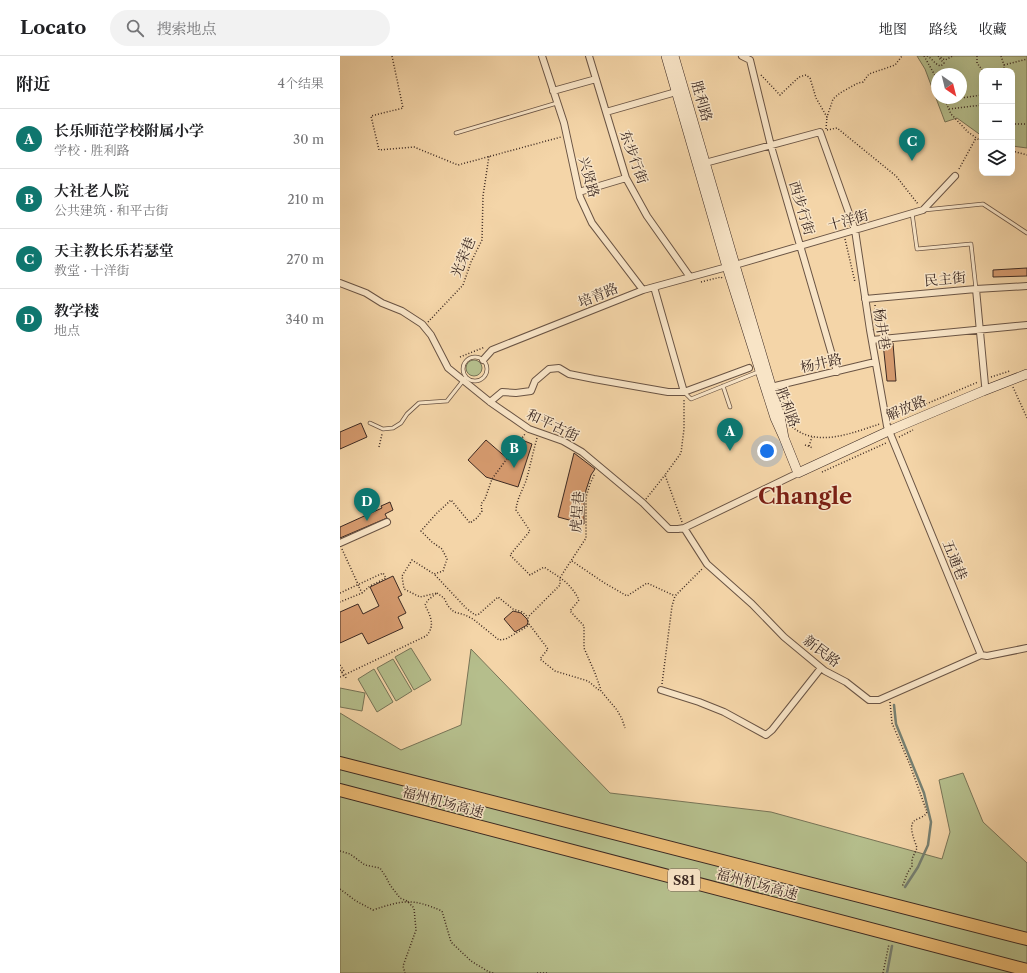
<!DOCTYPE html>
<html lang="zh">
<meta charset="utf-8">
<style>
:root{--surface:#fff;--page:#f2f2f2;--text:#202124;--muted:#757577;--line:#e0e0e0;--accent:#0f766e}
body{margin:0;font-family:"Libre Caslon Text","Noto Serif SC",serif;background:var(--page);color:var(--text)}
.controls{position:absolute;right:12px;top:12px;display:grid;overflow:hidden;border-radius:8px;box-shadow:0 4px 16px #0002}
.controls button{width:36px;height:36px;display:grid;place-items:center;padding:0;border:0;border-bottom:1px solid var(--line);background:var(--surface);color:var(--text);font:20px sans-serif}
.compass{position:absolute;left:591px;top:12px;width:36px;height:36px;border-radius:50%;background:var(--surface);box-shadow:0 4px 16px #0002;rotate:145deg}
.you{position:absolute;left:427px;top:395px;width:14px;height:14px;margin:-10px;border:3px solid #fff;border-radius:50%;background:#1a73e8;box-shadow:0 0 0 6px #1a73e833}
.badge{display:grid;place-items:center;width:26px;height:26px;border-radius:50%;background:var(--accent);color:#fff;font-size:13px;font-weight:700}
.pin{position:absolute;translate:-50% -33px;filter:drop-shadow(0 1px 2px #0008)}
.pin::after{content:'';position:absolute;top:21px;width:14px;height:12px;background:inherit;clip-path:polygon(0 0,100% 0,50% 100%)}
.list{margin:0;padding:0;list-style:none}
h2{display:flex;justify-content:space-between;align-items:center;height:52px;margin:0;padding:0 16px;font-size:17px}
h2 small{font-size:13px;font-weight:400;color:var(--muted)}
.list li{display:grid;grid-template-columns:26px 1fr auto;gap:12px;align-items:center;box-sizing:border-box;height:60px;padding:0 16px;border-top:1px solid var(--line)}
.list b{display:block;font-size:15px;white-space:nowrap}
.list p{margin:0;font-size:13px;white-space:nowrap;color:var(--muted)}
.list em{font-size:13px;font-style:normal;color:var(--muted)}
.icon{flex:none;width:22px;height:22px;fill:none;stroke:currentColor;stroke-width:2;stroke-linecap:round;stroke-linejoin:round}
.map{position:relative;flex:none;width:687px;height:917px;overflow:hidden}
header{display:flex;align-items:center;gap:24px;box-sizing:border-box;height:56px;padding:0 20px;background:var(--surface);border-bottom:1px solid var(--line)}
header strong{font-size:19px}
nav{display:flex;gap:22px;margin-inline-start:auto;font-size:14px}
.search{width:280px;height:36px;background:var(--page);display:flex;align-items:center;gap:10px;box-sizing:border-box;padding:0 14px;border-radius:22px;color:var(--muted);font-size:15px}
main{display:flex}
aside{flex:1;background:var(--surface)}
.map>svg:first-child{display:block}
.green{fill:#b5be8c;stroke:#787457;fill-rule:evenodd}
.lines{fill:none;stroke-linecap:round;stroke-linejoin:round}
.stream{stroke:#767f71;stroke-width:2.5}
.building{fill:#d59a6e;stroke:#3c2922}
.lane-casing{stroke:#6a5444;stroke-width:4.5}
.street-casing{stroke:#6a5444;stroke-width:8}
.secondary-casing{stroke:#3c2922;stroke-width:10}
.highway-casing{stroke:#3c2922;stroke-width:14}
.path{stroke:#3c2922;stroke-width:1.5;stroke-dasharray:1 2;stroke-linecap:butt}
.lane{stroke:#f8e4c6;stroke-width:3}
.street{stroke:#f8e4c6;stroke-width:6}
.secondary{stroke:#f8e4c6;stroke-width:9}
.highway{stroke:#eaba74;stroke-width:12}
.path-bridge{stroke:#3c2922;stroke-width:1.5;stroke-dasharray:1 2;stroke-linecap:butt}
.labels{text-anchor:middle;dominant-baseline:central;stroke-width:3;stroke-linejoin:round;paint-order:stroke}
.shield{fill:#f8e4c6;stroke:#746153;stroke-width:1}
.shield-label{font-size:13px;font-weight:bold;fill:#3c2922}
.street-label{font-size:14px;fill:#3c2922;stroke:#f8e4c6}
.town-label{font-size:22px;font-weight:bold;fill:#7a1f14;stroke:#f8e4c6}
</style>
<header>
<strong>Locato</strong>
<div class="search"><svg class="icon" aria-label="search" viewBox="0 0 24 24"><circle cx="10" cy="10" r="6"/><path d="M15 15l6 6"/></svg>搜索地点</div>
<nav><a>地图</a><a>路线</a><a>收藏</a></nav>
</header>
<main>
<aside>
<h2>附近<small>4个结果</small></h2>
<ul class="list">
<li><span class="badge">A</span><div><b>长乐师范学校附属小学</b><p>学校 · 胜利路</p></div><em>30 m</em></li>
<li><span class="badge">B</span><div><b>大社老人院</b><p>公共建筑 · 和平古街</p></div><em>210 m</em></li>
<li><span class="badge">C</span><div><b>天主教长乐若瑟堂</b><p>教堂 · 十洋街</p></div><em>270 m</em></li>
<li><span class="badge">D</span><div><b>教学楼</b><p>地点</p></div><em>340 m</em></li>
</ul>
</aside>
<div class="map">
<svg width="687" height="917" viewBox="0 0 687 917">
<rect width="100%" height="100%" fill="#f4d5a8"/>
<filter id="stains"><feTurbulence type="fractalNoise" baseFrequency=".005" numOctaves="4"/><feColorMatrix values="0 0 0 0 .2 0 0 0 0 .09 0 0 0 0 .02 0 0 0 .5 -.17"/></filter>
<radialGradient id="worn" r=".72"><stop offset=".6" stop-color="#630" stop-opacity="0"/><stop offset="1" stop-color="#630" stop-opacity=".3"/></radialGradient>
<path class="green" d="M577,0h110v92l-15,-2v-75h-30v65l-25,-18 -12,4 -20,-53zM597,18h24v24h-24z
M126 312a8 8 0 1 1 16 0a8 8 0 1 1-16 0Z
M71,592l20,32 -17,10 -19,-33z
M131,593l139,144 161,19 171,47 8,-27 -11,-52 24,-7 20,49 44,41v110h-687v-260l61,37 60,-25z
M53,603l19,32 -16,10 -19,-33z
M34,613l19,33 -16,10 -19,-33z
M0,632l25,5 -3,18 -22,-4z"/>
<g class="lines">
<path class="stream" d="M554,649l2,19 28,69 7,29 -3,23 -10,22 -13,20
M547,917l5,-27"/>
</g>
<path class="building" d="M687,212v8l-34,1v-7z
M543,287h10l3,38h-9z
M21,367l6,14 -27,12v-17z
M146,384l23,20 13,-20 10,4 -14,43 -32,-10 -18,-17z
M234,397l21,16 -4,6 -5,15 -2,13v21l-26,-7z
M50,446l3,8 -8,4 2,4 -47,20v-11l42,-19 -1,-2z
M53,520l9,19 -4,2 8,16 -8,4 5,11 -35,16 -6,-11 -22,10v-31l18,-8 5,10 16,-8 -9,-19z
M173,555l8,2 6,6 1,3 -1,3 -12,7 -11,-13z"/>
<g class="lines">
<defs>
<path id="lane" d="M116,77l101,-30
M584,154l59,-6 44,29
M572,157l5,36 54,-5 5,45
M123 313a12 12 0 1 1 24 0a12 12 0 1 1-24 0Z
M383,330l7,21
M344,336l7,7 67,-27
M30,367l13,6 10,-1 8,-5 6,-9 12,-11 28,-2 19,-24"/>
<path id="street" d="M202,0l22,67 16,74 12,26 51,67
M249,0l37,122 21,38 43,61
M402,0l8,4 21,86 66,226
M213,35l43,-12
M266,56l70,-20
M365,107l115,-31 35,98 15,100 17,96 94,229 6,1 40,-8
M239,136l47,-14
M395,209l188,-55 32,-34
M0,227l26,10 16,10 20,8 20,13 9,11 17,33 42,34 39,27 34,12 19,11 61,51 26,26h9l6,-1 114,-55
M314,231l30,105 65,-24
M636,233l9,96
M525,243l111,-10 51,-3
M532,284l155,-15
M143,304l9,-10 151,-60 84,-23
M431,331l104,-25
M150,346l12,-10 14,1 15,-2 4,-10 14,-12 10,-1 10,6 25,5 74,13h16
M344,472l23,36 45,40 32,33 41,34 21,11 23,18h10l102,-45
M0,487l47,-21
M321,634l38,12 25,10 42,23 6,-5 49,-62"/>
<path id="secondary" d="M326,0l61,211 48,151 9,20 -4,-22 -45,-151 -61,-209
M444,382l14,35 95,-44 90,-38 44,-17"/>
<path id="highway" d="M0,707l687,176
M0,734l687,180"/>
</defs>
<use href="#lane" class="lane-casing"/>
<use href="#street" class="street-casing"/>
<use href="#secondary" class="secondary-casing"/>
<use href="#highway" class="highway-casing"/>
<path class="path" d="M52,0l11,52 -32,8 8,34 35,-3 44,18 103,-28
M584,0l13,23
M587,0c5,2 8,9 14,10l3,-3 -5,-5
M598,0l7,4 8,-4
M637,0v7l6,8
M661,0l3,9v6
M664,9l23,-6
M421,19l19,20 19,-18 7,-2 4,3 6,20 11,19 6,-18 7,-6 18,-10 5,-1 6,-8 26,-9 7,-9
M604,42l7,16 17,18 14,10
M621,42l21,-3
M605,43l13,-1
M609,53l33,-4
M672,68h15
M486,73l1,-12
M487,74l10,-2 59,48 22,28
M672,95l15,4
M619,113l17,-31
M505,183l10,43
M361,226l20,-5 1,1
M535,249l2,18
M88,266l35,-37 8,-23 11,-22 1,-44 6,-40
M120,301l25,-10
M651,321l19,-6
M673,331l14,31
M553,362l85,-36
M450,369c26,24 61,8 90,-1
M559,381l14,-7
M197,382c-4,14 -7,29 -11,43 -4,10 -9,18 -10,29l14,21 -20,24 20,20 14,-8c16,11 26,15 35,33l-9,11 14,15v22l11,25 5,14 1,4 16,19 5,9 3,9
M465,389l8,3
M469,390l3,-9
M39,391l3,-13
M482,416l64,-29
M306,443l19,-24
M342,466l-17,-47 16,-22 3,-24v-29
M2,493l15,33
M232,505l31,21 24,14 20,-13 28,13
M95,519l31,33 9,7 4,-1 19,-17 15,12 9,3 6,5
M19,531l3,6
M0,537l43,-20 3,5 -16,8 -8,7 -22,9
M97,537l7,5 4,8 6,6 11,3 8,4 26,21 7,-1 22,-13v-9l32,-32v-7l3,-5 23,-35v-41l4,-13 5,-11
M189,568l19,25 -8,10 15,12 33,10 12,10
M0,609l4,6 -2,1 -2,-2
M0,621l86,-41c10,-10 4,-21 -1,-31l3,-5 9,-7 -17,4 -16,-8 -2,-13 10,-16 22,14 9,-3 4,-12 -5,-10 -10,-7 -11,-11 16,-18 14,-13 19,23 7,-5 5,-7 -1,-7 4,-5 7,-20 33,-45
M322,628l10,-78 3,-10 27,-27
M550,646l2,21 18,42 17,47 -1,2c-3,3 -9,5 -12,7 -6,6 1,20 3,27l-5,11v7l-4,6 -6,15
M0,795l10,3 15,11 15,3 6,9 4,8 10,13 7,3 7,7 2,22 -13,36 2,7
M0,833l16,12 17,9c30,-10 39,-12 69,1l9,31 20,19 18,11 5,1
M197,917h12
M543,917l6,-29"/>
<use href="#lane" class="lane"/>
<use href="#street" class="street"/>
<use href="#secondary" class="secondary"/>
<use href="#highway" class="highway"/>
<path class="path-bridge" d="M17,526l2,5
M0,614l7,9"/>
</g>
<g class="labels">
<rect class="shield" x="328" y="813" width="32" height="22" rx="3"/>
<g class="shield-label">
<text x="344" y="824">S81</text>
</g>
<g class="street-label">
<text transform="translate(362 45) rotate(74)">胜利路</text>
<text transform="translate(294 101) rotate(70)">东步行街</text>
<text transform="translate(249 121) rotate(74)">兴贤路</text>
<text transform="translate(462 152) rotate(73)">西步行街</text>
<text transform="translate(508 164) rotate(-16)">十洋街</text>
<text transform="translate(123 201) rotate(-68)">光荣巷</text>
<text transform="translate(605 223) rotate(-5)">民主街</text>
<text transform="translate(258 239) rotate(-22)">培青路</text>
<text transform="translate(542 273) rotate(81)">杨井巷</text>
<text transform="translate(481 307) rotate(-13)">杨井路</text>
<text transform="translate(448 351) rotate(69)">胜利路</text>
<text transform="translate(566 352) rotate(-23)">解放路</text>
<text transform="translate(213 369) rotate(25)">和平古街</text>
<text transform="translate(237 456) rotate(-85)">虎埕巷</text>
<text transform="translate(615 504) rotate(68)">五通巷</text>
<text transform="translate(482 595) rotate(37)">新民路</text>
<text transform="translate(103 746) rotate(15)">福州机场高速</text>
<text transform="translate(417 828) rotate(15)">福州机场高速</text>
</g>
<g class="town-label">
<text x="465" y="440">Changle</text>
</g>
</g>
<rect width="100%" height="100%" filter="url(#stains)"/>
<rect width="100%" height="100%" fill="url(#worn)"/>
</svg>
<div class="controls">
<button>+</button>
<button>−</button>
<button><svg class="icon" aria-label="layers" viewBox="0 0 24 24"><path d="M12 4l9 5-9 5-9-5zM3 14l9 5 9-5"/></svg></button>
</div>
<svg class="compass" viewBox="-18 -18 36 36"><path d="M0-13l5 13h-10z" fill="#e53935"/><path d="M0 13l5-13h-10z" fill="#757577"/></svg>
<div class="you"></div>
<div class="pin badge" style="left:390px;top:395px">A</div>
<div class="pin badge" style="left:174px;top:412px">B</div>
<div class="pin badge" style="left:572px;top:105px">C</div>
<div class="pin badge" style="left:27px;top:465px">D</div>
</div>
</main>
